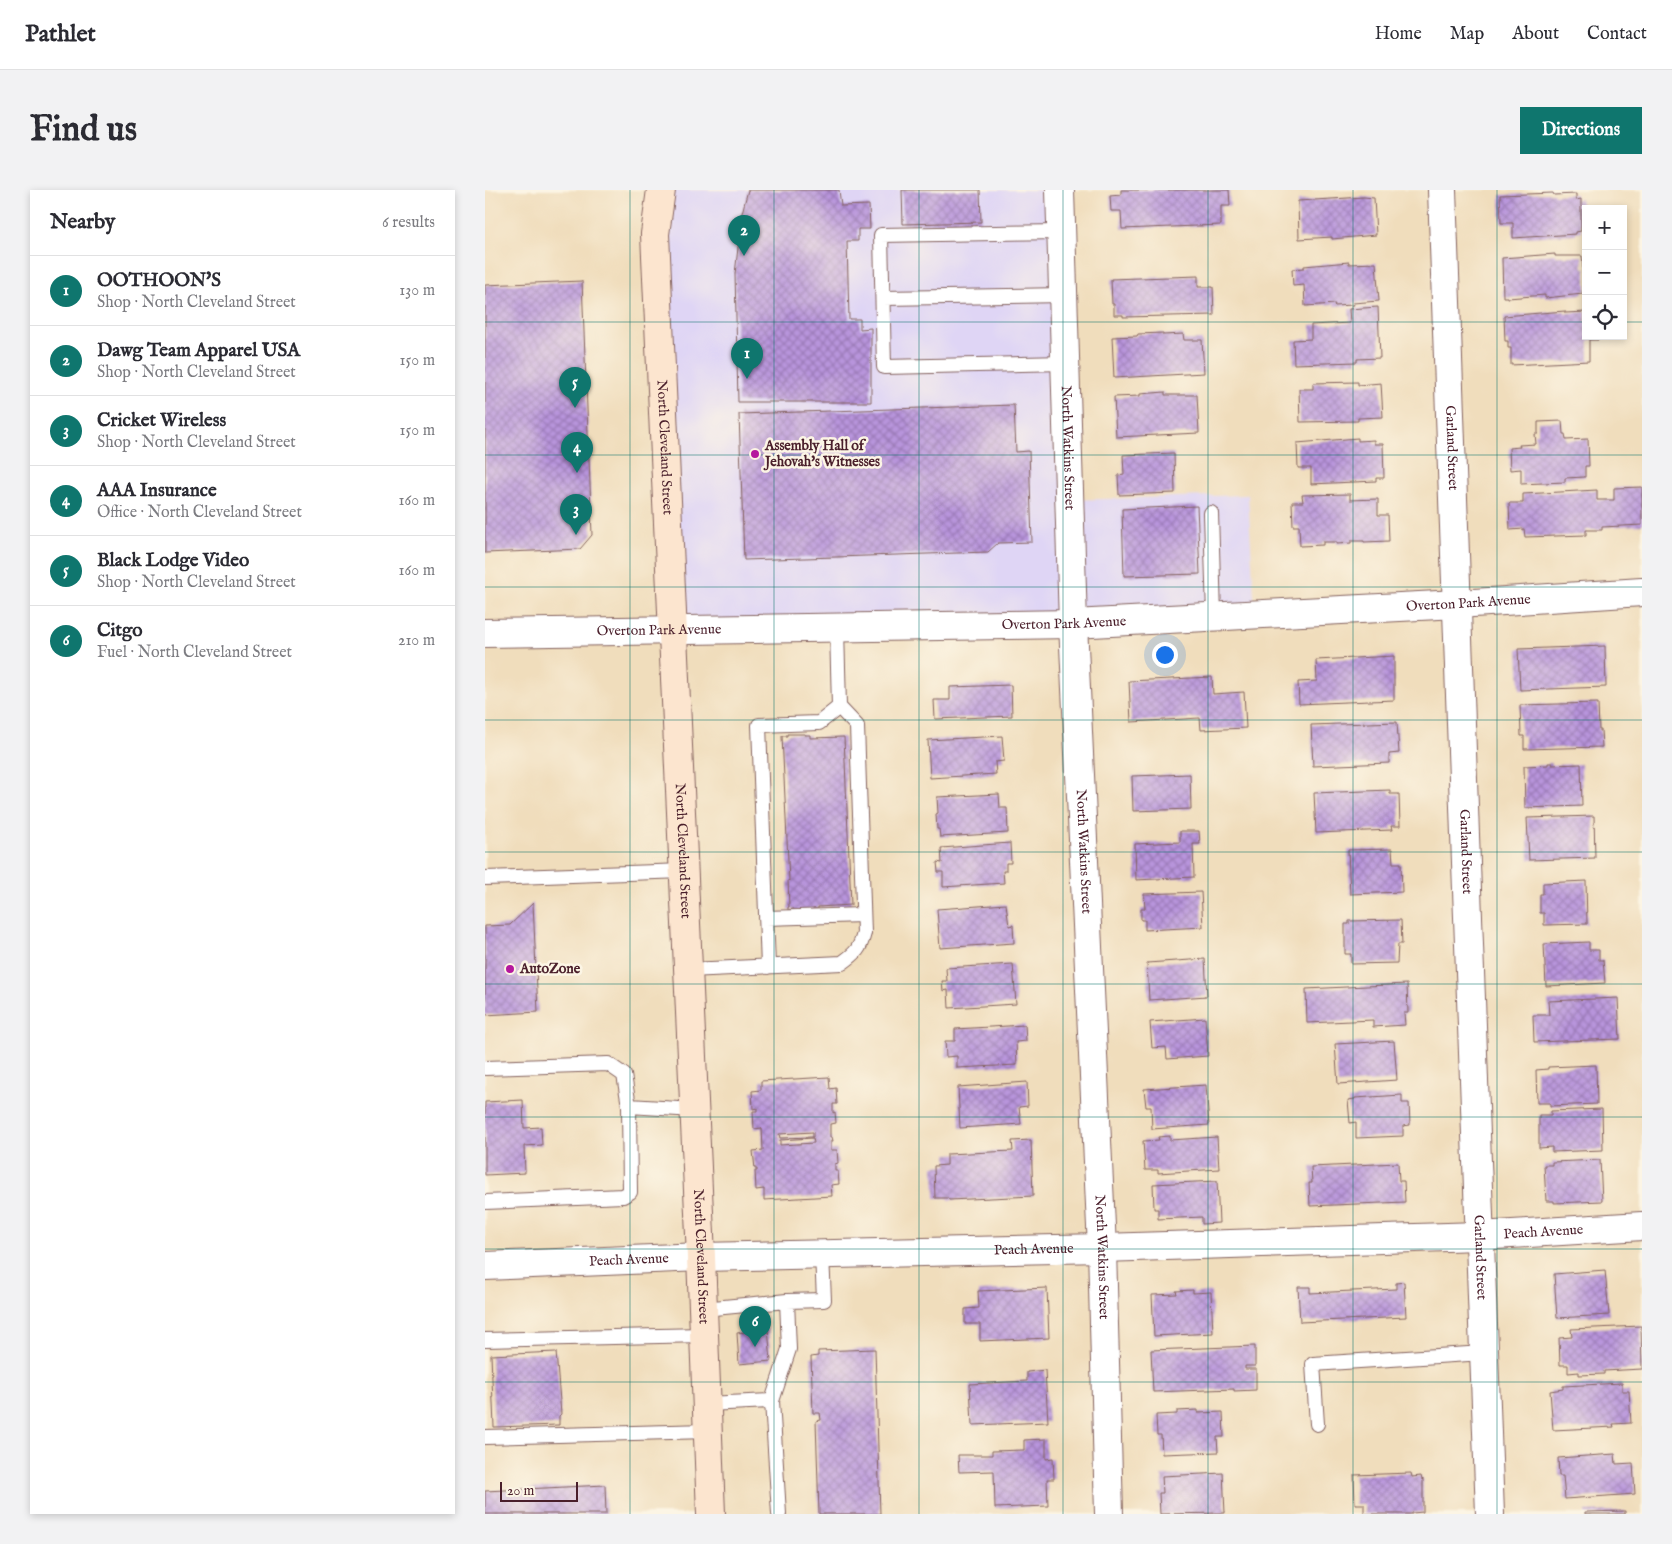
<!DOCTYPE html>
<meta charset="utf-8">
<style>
:root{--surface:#fff;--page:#f2f2f3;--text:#2b2b33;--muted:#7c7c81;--line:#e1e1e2;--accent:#0f766e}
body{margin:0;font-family:"IM FELL English",serif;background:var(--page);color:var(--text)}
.controls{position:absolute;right:15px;top:15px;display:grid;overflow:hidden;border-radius:0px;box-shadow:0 2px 8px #0003}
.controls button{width:45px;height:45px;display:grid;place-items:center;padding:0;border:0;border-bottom:1px solid var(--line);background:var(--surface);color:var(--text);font:25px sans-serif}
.scale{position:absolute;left:15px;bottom:12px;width:78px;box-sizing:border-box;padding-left:5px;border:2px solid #4a1f2b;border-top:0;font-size:14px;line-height:18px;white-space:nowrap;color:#4a1f2b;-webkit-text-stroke:4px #fcf5e5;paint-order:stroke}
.you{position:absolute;left:679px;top:464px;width:18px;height:18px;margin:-12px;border:4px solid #fff;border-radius:50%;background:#1a73e8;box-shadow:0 0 0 8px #1a73e833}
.badge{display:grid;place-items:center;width:32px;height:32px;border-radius:50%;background:var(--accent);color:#fff;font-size:16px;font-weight:700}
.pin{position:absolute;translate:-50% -41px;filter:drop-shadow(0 1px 2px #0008)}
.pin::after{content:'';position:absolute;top:26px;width:18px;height:15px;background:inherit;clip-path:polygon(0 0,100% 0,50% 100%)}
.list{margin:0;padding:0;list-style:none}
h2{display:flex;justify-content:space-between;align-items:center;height:65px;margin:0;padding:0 20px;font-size:21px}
h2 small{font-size:16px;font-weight:400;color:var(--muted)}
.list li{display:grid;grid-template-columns:32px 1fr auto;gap:15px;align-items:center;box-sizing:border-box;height:70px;padding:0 20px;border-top:1px solid var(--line)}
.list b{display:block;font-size:19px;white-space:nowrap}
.list p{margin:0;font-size:16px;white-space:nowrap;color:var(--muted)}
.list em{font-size:16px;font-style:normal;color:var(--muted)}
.icon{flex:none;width:28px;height:28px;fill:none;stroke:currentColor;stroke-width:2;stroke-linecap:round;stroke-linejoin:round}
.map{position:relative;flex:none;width:1157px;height:1324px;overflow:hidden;border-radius:0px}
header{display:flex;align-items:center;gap:30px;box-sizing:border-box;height:70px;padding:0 25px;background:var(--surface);border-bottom:1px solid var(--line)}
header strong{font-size:24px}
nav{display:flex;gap:28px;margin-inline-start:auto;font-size:18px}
.intro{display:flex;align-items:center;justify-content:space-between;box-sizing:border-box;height:120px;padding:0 30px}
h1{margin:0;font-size:35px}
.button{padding:12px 22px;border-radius:0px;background:var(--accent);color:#fff;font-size:18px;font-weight:700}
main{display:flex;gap:30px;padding:0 30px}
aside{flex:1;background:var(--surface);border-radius:0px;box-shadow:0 2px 8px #0003}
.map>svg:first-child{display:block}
.built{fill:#dfd5f5}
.building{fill:url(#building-cross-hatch);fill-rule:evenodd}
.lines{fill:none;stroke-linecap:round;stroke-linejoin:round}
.service-casing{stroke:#84625e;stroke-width:16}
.minor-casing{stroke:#84625e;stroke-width:30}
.tertiary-casing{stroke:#84625e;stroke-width:30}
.secondary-casing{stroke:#84625e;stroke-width:30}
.service{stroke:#fff;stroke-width:14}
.minor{stroke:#fff;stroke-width:28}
.tertiary{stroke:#fff;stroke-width:28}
.secondary{stroke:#fce5cf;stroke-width:28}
.grid{fill:none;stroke:#0f766e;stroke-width:1;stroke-opacity:0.55}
.poi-dot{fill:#b5179e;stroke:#fcf5e5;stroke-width:2}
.labels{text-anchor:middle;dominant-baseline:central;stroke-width:5;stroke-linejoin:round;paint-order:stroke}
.poi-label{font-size:14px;font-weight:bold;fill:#4a1f2b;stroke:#fcf5e5;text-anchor:start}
.street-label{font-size:14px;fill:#4a1f2b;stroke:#fcf5e5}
</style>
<header>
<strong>Pathlet</strong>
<nav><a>Home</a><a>Map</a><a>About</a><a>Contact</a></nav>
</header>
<div class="intro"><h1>Find us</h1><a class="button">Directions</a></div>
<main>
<aside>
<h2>Nearby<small>6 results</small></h2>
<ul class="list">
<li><span class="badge">1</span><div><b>OOTHOON'S</b><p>Shop · North Cleveland Street</p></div><em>130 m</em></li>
<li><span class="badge">2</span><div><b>Dawg Team Apparel USA</b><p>Shop · North Cleveland Street</p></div><em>150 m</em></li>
<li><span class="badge">3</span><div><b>Cricket Wireless</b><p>Shop · North Cleveland Street</p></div><em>150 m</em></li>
<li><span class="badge">4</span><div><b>AAA Insurance</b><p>Office · North Cleveland Street</p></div><em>160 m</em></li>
<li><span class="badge">5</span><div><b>Black Lodge Video</b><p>Shop · North Cleveland Street</p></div><em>160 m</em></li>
<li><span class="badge">6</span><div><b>Citgo</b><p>Fuel · North Cleveland Street</p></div><em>210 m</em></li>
</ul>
</aside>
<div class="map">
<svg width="1157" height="1324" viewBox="0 0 1157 1324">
<defs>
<pattern id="building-cross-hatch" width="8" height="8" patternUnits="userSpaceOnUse" patternTransform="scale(1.25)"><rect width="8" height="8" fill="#b894dc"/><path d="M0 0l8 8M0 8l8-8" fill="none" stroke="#9878b3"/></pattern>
</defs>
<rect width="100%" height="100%" fill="#fcf5e5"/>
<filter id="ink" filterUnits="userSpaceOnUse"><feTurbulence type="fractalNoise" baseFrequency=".02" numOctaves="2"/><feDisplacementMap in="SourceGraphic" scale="10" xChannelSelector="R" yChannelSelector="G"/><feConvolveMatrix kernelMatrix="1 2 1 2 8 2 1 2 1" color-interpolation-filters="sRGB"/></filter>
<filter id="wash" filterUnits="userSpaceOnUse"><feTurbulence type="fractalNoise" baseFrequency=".0096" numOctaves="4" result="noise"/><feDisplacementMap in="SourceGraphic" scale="20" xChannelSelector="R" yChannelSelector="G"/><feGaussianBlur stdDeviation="1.12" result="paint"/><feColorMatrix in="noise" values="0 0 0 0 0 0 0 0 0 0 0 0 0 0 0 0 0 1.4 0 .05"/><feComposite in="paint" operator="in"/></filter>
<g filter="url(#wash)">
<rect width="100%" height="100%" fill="#f0ddbc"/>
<path class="built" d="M176,0h399l9,310 179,-5 7,120 -582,16z"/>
<g id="blocks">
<path class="building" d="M263,0h91l2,16 28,-1 1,24h-12v12h-11l2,78h11v10l11,-1v74h-133l-3,-128 7,-61z
M417,0h78l1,32 -78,2z
M636,0h108l1,16h-9v19l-99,4 -1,-18h-10l-1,-15 11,-1z
M1068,3l1,2 22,-1v6l5,-1v32l-5,1v2l-63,4v-15h-12l-1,-28z
M879,7l10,1 2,37 -44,4v-2l-33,2 -1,-38z
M1070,64v2h27l1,12h3v23h-3v3l-38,4v-3l-37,3v-1h-5l-1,-39z
M864,72v2l27,-1 3,38 -26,2 1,2 -20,1 1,-2 -30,2 -1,-21 -11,1 -1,-17 12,-1v-2z
M713,86v11h15l1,28 -91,2v-2h-9v-11h-2l-1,-25z
M97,91l10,254 -12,14 -95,4v-268z
M893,117l2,51 -23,1v3l-63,2 -1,-24 18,-1v-14l39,-2 -1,-14z
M1080,121v2l21,-1v24h11l1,4h-9v21l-78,4v-17h-3v-7h-3l-1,-25z
M678,143v2l20,-1 1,6h18l2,33 -90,5 -2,-41 25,-1 1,-2z
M873,192v3l23,-2 2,34 -25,1v3l-58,1 -1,-33h14v-6z
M680,202v3h32l2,38 -83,4 -2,-40 26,-1v-2z
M529,215l2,47 13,-1 3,91 -34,1 -10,9 -244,8 -5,-146z
M1077,231l1,13h2l1,6 22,-1 1,27h-4v11l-20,1v4l-44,2v-15l-11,1 -1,-22 11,-1 -1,-2 17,-1 -1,-10h3v-12z
M873,248v3l16,-1v4h9l1,34h-8v3l-65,3v-16h-13l-1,-25z
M689,263l1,40 -56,2 -1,-20 6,-1 -1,-19z
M1157,297v38l-40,2v3h-16v5l-61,2 -1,-8 -14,1 -1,-27h14v-9l74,-4v10h17v-12z
M865,304v6l28,-1v16h10l1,26 -25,1v-1h-13v2l-14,1v-2h-14v3l-23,1 -1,-20h-6l-1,-24h11l-1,-7z
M712,316l3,68 -76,2 -2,-67z
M1120,456l1,41 -86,3 -2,-41z
M909,466v44l-95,4 -1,-22 19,-1 -1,-21z
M727,487l1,17 31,-2 2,36 -45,2 -1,-12 -69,4 -2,-41z
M526,495l1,31 -77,3 -1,-19h16v-13z
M1113,513l1,27h2l1,17 -78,2v-13h-3l-1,-31z
M912,532l2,31 -10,1v9l-76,3 -2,-41z
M302,544h18v1h5v3l34,-1 7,168 -33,2v2h-5l-1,2h-18v-2l-6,1v-3h1l-1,-27 1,1 -7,-145h5z
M517,546l2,25 -9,1 1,12 -66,4 -2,-38z
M1063,573h4v2l29,-1 1,42 -57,2 -1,-42 24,-1z
M705,584l1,35 -58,2 -1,-35z
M905,600v4h9l1,32h-9l1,4 -76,3 -2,-40z
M514,604l1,14h7l1,25 -68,4 -1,-8h-2l-1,-15 2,-1 -1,-16z
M1109,626l1,42 -66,2 -2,-42z
M695,641h19l1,13h-7l1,33 -58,3 -1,-36 45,-2z
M525,653l1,20h-5v8h-3l1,12 -61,4v-15h-5l-1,-10 5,1 -1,-15z
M907,659l1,14h8l1,29 -52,2 -2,-44z
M1101,691l1,43 -43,1v-12h-4v-19h3v-11z
M716,702l2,35 -58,3v-10h-4v-11h4l-1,-15z
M48,713l5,109 -53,3v-89l25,-1z
M521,714l3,22 4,-1 1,18 -74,5 -3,-39z
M916,730l1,24h-4l-1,19 -46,1v-10h-6v-30h4v-3z
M1104,752v8h10v10h4l2,23 -59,3 -2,-42z
M720,769l2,37 -58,4 -2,-37z
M528,774l3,40 -67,4 -1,-18 -5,1 -1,-10h5l-1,-13z
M922,794l1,29h-4l1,12 -32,2v-7l-66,3 -1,-34z
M1133,808l2,41 -86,3 -1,-27h16l-1,-14z
M720,828l3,38 -41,3 -1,-12 -14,1 -2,-26z
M540,835l1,16 -10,1 1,23 -60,3v-12l-11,1 -1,-16h10v-12z
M909,851l3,39 -59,4 -3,-40z
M1111,875l1,39 -47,2v-3h-13l-1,-33 12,-1v-2z
M344,887l1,12 6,-1 1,16h-4v9l2,-1 1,11 -6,1v13h2l1,4h-2v9h6l1,13 -3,1v7h3l1,13 -8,1 1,11 -68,4v-11l-8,1 -1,-19h2v-2h-2l-2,-18 10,-1 -1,-22 -8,1 -1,-18h4v-3l-4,1 -1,-18 9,-1v-9zM328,942v5l-33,1 -1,-4zM328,948l1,5 -34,2v-5z
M542,892l1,24 -9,1 2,17 -61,4 -2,-41z
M721,895l3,40 -57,4 -1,-22h-5l-2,-18z
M917,905v8h7l1,22 -7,1v10l-47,2v-16l-6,1 -2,-23 7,-1v-1z
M38,910l1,28 17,-1 1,18 -18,1 1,27 -40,2v-73z
M1117,919l1,41 -51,2v-5l-13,1v-33h12v-4z
M685,946v4l47,-3 2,32 -61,4v-3h-13l-2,-29 16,-1 -1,-3z
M546,950l2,56 -84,4 -1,-2h-13l-1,-32 13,-1v-11l66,-3 -1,-10z
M1115,970l2,41 -48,2v-2h-8l-2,-36h8v-3z
M913,973l1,18h5l1,21 -95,4 -1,-23h3l-1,-16z
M732,991l2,42 -17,1v-7l-44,2v-10h-4l-1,-25z
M1120,1080l4,45 -52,3 -3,-44z
M919,1092l2,35 -106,5 -2,-35h12v6l86,-4v-6z
M562,1098l2,50 -69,3v-17h-15v-15l14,-1 -1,-17z
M708,1100v3l18,-1 2,41 -59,3 -2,-41 25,-1 -1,-3z
M1156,1136l1,43 -38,2v3l-25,1v-3l-11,1v-8h-8l-1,-27 13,-1 -1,-8z
M283,1139l3,32 -32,3 -2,-31z
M770,1156v20h-10v3h11v21l-22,1v-2l-81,3 -2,-42z
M390,1159l5,165h-61l-3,-93 5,-1 -1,-7h-7l-2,-56 7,-1v-5z
M71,1162l5,62 -2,2v9l-65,2 -3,-72z
M560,1180l3,52 -76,3 -2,-41 57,-3v-9z
M1137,1193v8h7l2,32 -18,1 1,3 -61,3 -3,-39 13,-2v-3z
M713,1220v3l25,-1 1,25h-7l1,15 -56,2 -1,-19h-4l-1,-20 21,-1v-3z
M561,1249v20l7,-1 1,21h-7l1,27 -53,2 -1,-37 -35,1 -1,-17h34v-4l32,-1v-10z
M1130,1264l1,10 17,-1 2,31 -70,5 -2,-23h-4l-1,-18z
M738,1283l2,40 -65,1 -1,-21h4l-1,-17z
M926,1283l1,4 9,-1 1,4 1,-1v33l-11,1v1h-48v-10h-9l-1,-29z
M120,1295l1,29h-121v-23z
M1140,1321v3h-40v-2z"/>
</g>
</g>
<g filter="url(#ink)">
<use href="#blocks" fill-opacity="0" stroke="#84625e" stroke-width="1"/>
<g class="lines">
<defs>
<path id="service" d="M576,42l-180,3 3,132 181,-4
M398,108l180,-3
M726,323l3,103
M0,688l199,-7
M281,728l97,-3
M283,777l-9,-242 60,-2 20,-16
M204,780l153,-7c14,-10 18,-14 22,-30l-7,-207 -18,-19 -2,-79
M0,878l123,-4 16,11 5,31
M0,1012l138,-6 7,-4 -1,-86 66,4
M302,1111l37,-1 -2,-46
M218,1119l84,-8 2,48 -17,52
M0,1150l219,-5
M222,1214l65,-3 7,113
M832,1234l-4,-60 171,-11
M0,1247l223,-6"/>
<g id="minor">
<path id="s1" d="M575,0l13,434 29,624 7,266"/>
<path id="s2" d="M957,0c17,441 30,883 48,1324"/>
<path id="s3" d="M0,1076l216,-9 401,-9 377,-12 163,-10"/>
</g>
<g id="tertiary">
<path id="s4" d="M0,443l588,-9 385,-20 184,-12"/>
</g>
<g id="secondary">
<path id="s5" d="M176,0l-6,44 46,1023 10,257"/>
</g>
</defs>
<use href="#service" class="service-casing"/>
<use href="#minor" class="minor-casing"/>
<use href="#tertiary" class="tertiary-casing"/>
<use href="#secondary" class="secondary-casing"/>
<use href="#service" class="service"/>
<use href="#minor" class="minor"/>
<use href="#tertiary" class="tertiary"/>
<use href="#secondary" class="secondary"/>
</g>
</g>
<path class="grid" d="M145,0v1324M289,0v1324M434,0v1324M578,0v1324M723,0v1324M868,0v1324M1012,0v1324M0,132h1101M1138,132h19M0,265h1157M0,397h1157M0,530h1157M0,662h1157M0,794h1157M0,927h1157M0,1059h1157M0,1192h1157"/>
<g class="poi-dot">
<circle cx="270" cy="264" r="5"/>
<circle cx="25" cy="779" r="5"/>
</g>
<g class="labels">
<g class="poi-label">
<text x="280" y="256">Assembly Hall of<tspan x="280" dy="16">Jehovah's Witnesses</tspan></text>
<text x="35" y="779">AutoZone</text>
</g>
<g class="street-label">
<text stroke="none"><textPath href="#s5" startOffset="258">North Cleveland Street</textPath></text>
<text stroke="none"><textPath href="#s1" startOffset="258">North Watkins Street</textPath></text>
<text stroke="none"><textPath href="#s2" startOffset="258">Garland Street</textPath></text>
<text stroke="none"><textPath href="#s4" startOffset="984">Overton Park Avenue</textPath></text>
<text stroke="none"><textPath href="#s4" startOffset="579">Overton Park Avenue</textPath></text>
<text stroke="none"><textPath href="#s4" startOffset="174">Overton Park Avenue</textPath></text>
<text stroke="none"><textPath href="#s5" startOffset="662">North Cleveland Street</textPath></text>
<text stroke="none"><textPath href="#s1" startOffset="662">North Watkins Street</textPath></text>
<text stroke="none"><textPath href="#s2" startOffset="662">Garland Street</textPath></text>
<text stroke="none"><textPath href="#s3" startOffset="1059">Peach Avenue</textPath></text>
<text stroke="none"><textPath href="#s3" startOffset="549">Peach Avenue</textPath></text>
<text stroke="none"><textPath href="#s5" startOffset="1068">North Cleveland Street</textPath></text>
<text stroke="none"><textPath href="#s1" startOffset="1068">North Watkins Street</textPath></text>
<text stroke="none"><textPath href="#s2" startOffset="1068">Garland Street</textPath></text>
<text stroke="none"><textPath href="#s3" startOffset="144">Peach Avenue</textPath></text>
</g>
</g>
</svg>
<div class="controls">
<button>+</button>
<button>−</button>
<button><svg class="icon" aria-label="locate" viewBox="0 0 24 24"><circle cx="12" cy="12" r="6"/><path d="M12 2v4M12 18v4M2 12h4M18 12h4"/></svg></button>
</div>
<div class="scale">20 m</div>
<div class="you"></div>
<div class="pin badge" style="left:262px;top:189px">1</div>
<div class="pin badge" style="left:259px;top:66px">2</div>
<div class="pin badge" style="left:91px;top:345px">3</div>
<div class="pin badge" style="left:92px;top:283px">4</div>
<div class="pin badge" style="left:90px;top:218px">5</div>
<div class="pin badge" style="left:270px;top:1157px">6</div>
</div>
</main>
